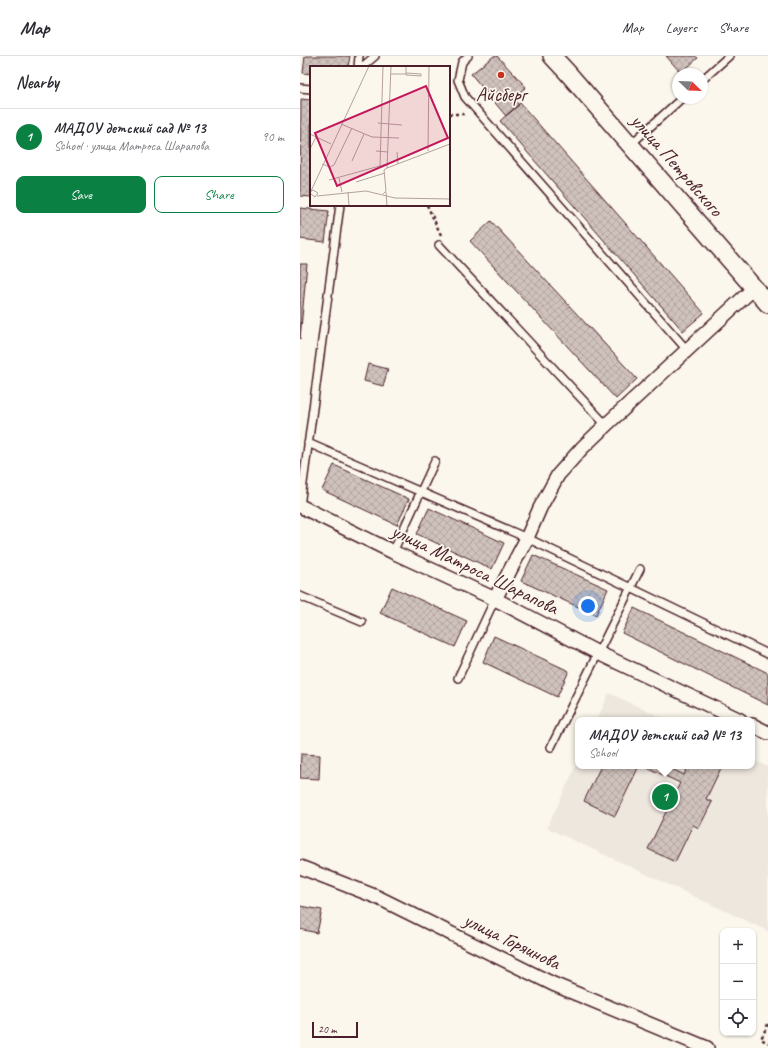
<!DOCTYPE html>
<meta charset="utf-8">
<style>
:root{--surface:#fff;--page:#f7f7f7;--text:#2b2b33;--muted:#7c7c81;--line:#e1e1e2;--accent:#0b8043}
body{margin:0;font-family:Caveat,sans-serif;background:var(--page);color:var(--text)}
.controls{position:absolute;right:12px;bottom:12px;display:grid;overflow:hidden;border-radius:8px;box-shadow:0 1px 3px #0004}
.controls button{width:36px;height:36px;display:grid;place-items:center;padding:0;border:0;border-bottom:1px solid var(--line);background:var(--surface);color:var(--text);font:20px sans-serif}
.compass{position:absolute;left:372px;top:12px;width:36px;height:36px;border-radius:50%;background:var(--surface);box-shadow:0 1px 3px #0004;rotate:113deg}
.scale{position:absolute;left:12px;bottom:10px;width:46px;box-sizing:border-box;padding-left:4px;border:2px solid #4a1f2b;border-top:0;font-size:11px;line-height:14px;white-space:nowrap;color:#4a1f2b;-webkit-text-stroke:3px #fbf7ec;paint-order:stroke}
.you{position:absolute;left:288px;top:550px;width:14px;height:14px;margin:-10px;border:3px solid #fff;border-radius:50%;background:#1a73e8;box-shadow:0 0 0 6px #1a73e833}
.badge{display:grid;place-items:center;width:26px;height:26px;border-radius:50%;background:var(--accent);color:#fff;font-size:13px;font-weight:700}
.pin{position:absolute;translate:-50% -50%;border:2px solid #fff;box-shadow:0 1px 4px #0006}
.popup{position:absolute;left:275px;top:661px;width:180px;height:52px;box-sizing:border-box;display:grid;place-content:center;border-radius:8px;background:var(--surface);filter:drop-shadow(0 1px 3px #0005);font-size:13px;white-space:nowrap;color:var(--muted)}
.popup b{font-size:15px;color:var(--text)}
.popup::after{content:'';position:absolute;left:50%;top:100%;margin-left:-8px;border:8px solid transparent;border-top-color:var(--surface)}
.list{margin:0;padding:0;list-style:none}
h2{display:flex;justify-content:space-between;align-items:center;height:52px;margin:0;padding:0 16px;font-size:17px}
h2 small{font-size:13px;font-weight:400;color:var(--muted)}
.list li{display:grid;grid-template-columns:26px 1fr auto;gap:12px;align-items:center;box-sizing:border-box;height:56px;padding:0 16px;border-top:1px solid var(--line)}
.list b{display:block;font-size:15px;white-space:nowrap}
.list p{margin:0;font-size:13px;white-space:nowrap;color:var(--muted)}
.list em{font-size:13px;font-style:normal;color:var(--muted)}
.actions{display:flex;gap:8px;padding:12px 16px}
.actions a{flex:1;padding:9px 0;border:1px solid var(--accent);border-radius:8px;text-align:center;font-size:14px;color:var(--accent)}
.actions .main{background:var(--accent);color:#fff}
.icon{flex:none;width:22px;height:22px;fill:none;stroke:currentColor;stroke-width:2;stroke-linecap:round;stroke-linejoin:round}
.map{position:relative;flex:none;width:468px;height:992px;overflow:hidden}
header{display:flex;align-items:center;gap:24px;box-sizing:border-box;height:56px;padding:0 20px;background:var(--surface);border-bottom:1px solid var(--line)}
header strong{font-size:19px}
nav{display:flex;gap:22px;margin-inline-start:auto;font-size:14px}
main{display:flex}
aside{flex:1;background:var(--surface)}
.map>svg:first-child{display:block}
.built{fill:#eee7de}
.building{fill:url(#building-cross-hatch);stroke:#4a1f2b}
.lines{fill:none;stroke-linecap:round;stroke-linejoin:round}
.service-casing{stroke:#4a1f2b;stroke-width:10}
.minor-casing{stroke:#4a1f2b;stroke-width:16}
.tertiary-casing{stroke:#4a1f2b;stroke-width:20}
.path{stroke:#4a1f2b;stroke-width:2.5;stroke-dasharray:3 3;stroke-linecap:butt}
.service{stroke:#fbf7ec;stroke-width:7}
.minor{stroke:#fbf7ec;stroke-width:13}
.tertiary{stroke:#fbf7ec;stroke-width:17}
.poi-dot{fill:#c8321e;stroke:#fbf7ec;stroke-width:1.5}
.labels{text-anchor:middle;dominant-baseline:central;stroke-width:3.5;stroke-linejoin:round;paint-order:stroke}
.poi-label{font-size:20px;fill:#4a1f2b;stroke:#fbf7ec}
.street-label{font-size:20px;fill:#4a1f2b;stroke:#fbf7ec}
.inset-road{fill:none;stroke:#b4a19f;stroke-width:1}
.view{fill:#c2185b;fill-opacity:0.15;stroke:#c2185b;stroke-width:2}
.inset-edge{fill:none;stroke:#4a1f2b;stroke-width:2}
</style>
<header>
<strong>Map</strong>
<nav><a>Map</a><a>Layers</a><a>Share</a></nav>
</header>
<main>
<aside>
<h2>Nearby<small></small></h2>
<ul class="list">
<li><span class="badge">1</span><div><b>МАДОУ детский сад № 13</b><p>School · улица Матроса Шарапова</p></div><em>90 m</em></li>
</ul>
<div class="actions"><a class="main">Save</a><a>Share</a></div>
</aside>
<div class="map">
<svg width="468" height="992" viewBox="0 0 468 992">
<defs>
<pattern id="building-cross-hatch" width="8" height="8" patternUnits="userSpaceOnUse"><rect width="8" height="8" fill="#cfc2bc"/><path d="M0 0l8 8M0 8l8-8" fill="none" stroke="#b3a6a2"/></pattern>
</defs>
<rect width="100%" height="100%" fill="#fbf7ec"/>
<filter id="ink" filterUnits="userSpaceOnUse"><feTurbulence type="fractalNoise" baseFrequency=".025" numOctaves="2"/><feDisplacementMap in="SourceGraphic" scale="8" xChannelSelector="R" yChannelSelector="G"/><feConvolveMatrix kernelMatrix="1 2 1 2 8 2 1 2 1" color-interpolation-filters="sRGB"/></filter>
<g filter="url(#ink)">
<path class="built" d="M309,637l58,27h-70z
M452,703l16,8v164l-221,-103 31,-67v5h174z"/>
<path class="building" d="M5,0h45l-2,11h-37v7l-8,-1z
M194,0h3l29,31 -13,11 6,7 -13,11 -35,-42z
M366,0h29l3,2 -17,15z
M1,43l10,1v97l-11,-1z
M220,47l184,210 -21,18 -183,-210z
M0,152l29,3 -4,31 -25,-3z
M191,165l146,158 -21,20 -146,-158z
M0,208h7l-7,75z
M68,308l20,5 -5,17 -19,-5z
M34,409l75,34 -12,26 -75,-35z
M129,452l75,35 -12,26 -75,-35z
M233,499l75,34 -12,26 -75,-34z
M92,531l75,34 -12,26 -75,-34z
M334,552l134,65v32l-146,-72z
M194,580l75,35 -12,26 -74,-35z
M1,698l19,1 -1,24 -19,-1z
M301,710h38l-24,50 -31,-15z
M344,710h22l18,9 4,-9h34l-16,33 6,3 -13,26 -6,-3 -18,37 -27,-13 32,-66z
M0,850l22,4 -5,23 -17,-4z"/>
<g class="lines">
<defs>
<path id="service" d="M168,0l-6,6 -4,18 7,17 222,253
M58,11l1,-11
M62,11l13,-11
M402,24l27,-24
M0,32l11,1
M330,89l52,-47
M139,189l167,180
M8,387l219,95 241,116
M0,450l40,-301
M93,496l42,-91
M0,540l62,26
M158,622l37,-79
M251,691l89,-178"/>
<path id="minor" d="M0,450l93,46 102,47 103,54 142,67
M195,543l32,-61 13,-30 18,-33 24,-27 24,-23 148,-137
M452,669l16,8
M0,811l77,30 176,87 154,64"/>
<path id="tertiary" d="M252,0l15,16 201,232"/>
</defs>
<use href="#service" class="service-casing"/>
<use href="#minor" class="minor-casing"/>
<use href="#tertiary" class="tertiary-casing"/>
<path class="path" d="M149,58h15
M127,149l14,30
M468,968l-7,15 7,4"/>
<use href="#service" class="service"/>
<use href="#minor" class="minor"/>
<use href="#tertiary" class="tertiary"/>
</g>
</g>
<circle class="poi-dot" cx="201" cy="19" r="4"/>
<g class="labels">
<g class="poi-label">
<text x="201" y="38">Айсберг</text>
</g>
<g class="street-label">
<text transform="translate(377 109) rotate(49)">улица Петровского</text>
<text transform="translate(175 513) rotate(26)">улица Матроса Шарапова</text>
<text transform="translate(212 885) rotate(26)">улица Горяинова</text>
</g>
</g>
<g transform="translate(10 10)">
<rect width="140" height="140" fill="#fbf7ec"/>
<path class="inset-road" d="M96,0v9l15,1v-2M96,7l15,1M81,8h15M68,57l24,2M31,58l31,13 27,1M0,68l21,10M0,83l6,-12M66,85l12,1M118,85l1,-85M87,86l1,12M42,95l12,-27M12,98l8,3 4,-2 18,-37M70,100l3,-100M77,102l63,-24M29,112l3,14M19,114l58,-16M46,116l29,-9M1,125l58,-125M38,126l1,14M76,126l1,14M0,128l1,-3 2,-1 5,3 -3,4 -5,-4M73,128l3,-3 -2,-21 3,-2 4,-102M7,130l49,-5 29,7 55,1"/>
<path class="view" d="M116,20l22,52 -111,48 -22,-53z"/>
<rect width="140" height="140" class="inset-edge"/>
</g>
</svg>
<div class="controls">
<button>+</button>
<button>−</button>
<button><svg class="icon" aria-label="locate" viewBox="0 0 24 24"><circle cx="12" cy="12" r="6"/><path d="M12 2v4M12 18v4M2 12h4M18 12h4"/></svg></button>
</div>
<svg class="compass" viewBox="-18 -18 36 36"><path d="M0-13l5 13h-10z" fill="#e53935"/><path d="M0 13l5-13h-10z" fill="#7c7c81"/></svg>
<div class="scale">20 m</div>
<div class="you"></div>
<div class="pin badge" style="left:365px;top:741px">1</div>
<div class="popup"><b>МАДОУ детский сад № 13</b>School</div>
</div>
</main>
